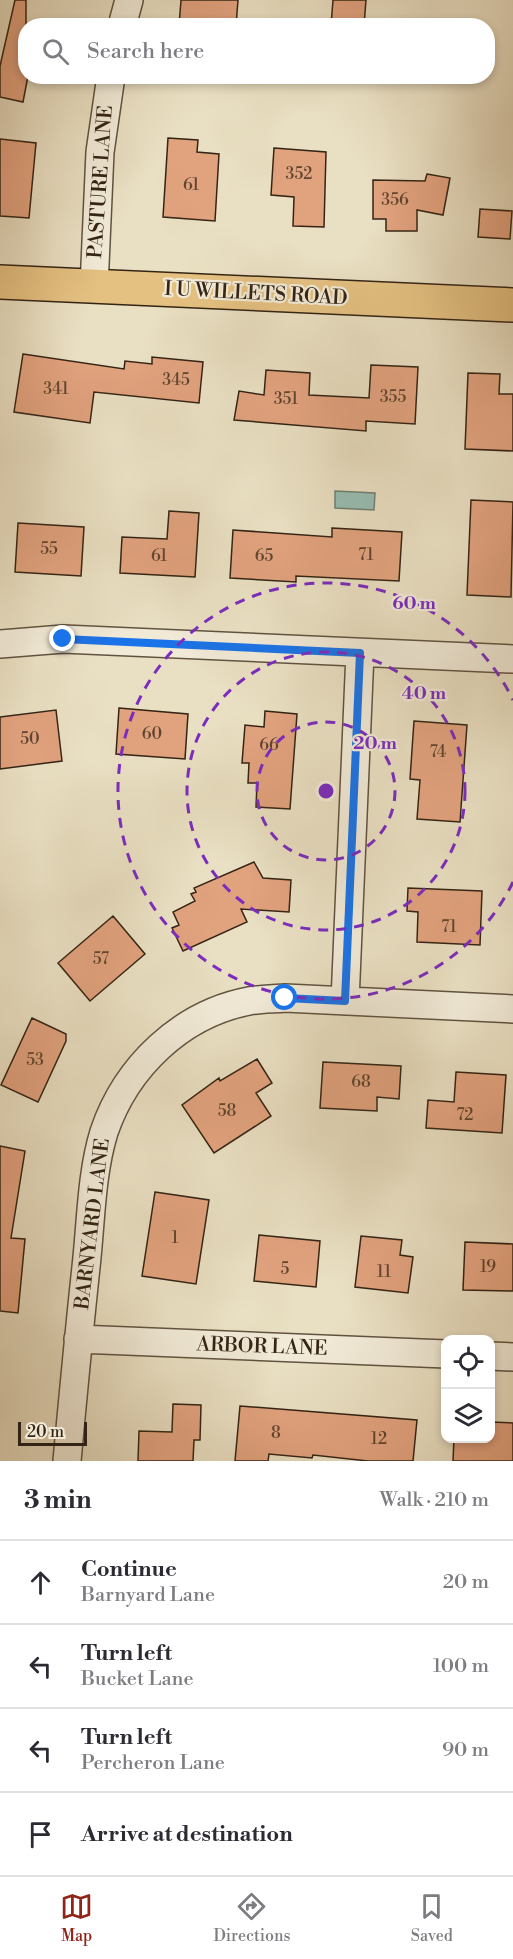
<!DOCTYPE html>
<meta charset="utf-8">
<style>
:root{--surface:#fff;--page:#f7f7f7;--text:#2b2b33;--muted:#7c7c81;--line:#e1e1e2;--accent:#8f2418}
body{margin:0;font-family:"Libre Bodoni",serif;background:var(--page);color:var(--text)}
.controls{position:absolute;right:18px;bottom:18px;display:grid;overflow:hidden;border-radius:12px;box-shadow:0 3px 9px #0003}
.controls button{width:54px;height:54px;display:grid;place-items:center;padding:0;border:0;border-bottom:2px solid var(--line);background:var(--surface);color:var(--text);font:30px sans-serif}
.scale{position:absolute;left:18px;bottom:15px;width:69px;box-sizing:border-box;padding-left:6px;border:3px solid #342415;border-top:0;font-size:16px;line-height:21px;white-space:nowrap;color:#342415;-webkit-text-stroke:4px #f1ead7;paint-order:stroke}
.stop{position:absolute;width:18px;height:18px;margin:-14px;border:4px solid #1a73e8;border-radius:50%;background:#fff}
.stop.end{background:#1a73e8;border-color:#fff;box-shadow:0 2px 6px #0008}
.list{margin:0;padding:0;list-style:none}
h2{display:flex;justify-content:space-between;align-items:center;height:78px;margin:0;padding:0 24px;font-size:26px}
h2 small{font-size:20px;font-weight:400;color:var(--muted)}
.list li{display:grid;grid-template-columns:39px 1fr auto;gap:18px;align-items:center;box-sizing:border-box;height:84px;padding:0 24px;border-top:2px solid var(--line)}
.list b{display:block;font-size:22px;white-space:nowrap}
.list p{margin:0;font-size:20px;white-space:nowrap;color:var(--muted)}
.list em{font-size:20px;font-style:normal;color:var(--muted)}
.icon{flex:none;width:33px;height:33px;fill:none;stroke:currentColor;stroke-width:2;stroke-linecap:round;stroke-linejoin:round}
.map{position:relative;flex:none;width:513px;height:1461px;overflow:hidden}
.search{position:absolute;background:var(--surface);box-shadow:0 3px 9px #0003;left:18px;right:18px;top:18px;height:66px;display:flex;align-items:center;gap:15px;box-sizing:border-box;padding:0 21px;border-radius:24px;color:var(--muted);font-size:22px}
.sheet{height:414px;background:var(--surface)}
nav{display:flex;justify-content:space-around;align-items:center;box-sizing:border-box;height:84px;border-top:2px solid var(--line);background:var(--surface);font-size:16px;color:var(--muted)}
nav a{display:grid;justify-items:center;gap:3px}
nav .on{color:var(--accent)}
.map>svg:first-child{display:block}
.water{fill:#97bdb3;stroke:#6f8074;stroke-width:1.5}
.building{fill:#e1a27e;stroke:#342415;stroke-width:1.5}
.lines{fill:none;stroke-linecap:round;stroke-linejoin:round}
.minor-casing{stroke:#615340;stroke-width:30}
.major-casing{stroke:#342415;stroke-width:36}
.minor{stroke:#f1ead7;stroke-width:27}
.major{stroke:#e4c081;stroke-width:33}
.route{stroke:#1a73e8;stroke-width:8}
.ring{fill:none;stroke:#7b2cbf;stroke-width:3;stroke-dasharray:10 8}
.labels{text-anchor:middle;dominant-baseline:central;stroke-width:4.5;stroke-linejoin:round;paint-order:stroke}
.number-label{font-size:16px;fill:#5f442f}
.street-label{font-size:20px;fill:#342415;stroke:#f1ead7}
.centre{fill:#7b2cbf;stroke:#f1ead7;stroke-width:3}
.ring-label{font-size:18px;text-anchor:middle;font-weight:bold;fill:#7b2cbf;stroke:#f1ead7;stroke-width:4.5;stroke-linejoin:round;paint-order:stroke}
</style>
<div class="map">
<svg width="513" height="1461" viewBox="0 0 513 1461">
<rect width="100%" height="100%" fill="#e9dfc2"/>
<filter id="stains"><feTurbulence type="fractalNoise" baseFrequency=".00333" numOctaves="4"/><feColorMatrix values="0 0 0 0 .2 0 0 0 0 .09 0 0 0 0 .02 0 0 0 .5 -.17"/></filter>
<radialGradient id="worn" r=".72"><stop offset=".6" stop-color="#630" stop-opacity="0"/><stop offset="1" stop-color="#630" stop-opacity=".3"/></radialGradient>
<path class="water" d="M335,491l40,2 -1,17 -39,-2z"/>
<path class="building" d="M15,0h11v76h2l-5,26 -23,-5v-31z
M181,0h57l-2,26h-57z
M333,0h33l-2,26h-33z
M168,138l30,2 -1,12 22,2 -4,67 -52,-4z
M0,139l36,4 -7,75 -29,-2z
M274,148l52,4 -2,75 -31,-1 1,-29 -23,-2z
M427,174l23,4 -7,37 -26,-5v21h-31v-12h-13v-39l52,1z
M480,209l32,2 -2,28 -32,-2z
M23,354l101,15 1,-8 27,3v-7l51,5 -4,41 -105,-11 -4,31 -76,-11z
M371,365l47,2 -3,57 -49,-3v10l-132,-11 5,-29 25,4 2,-25 44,3 -1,22 60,3z
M468,373l32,1 -1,20h14v57l-48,-2z
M471,500l42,2 -2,95 -44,-2z
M169,511l30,2 -4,64 -75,-4 2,-36 45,2z
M18,523l66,4 -3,49 -66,-4z
M332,528l70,4 -3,49 -103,-5v6l-66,-4 3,-48 99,7z
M119,708l69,6 -3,45 -69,-5z
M56,710l6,51 -62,8v-52z
M265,711l32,3 -7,95 -34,-2 1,-24h-9l1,-20h-7l3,-38 19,2z
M414,721l53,4 -7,97 -43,-3 3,-39 -10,-1z
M254,862l9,16 28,2 -2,32 -48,-3 6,13 -64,29 -11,-23 7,-3 -6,-13 22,-11 -4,-7 5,-2 -2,-4z
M408,888l74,3 -2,54 -63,-3 1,-30 -11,-1z
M113,916l32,38 -55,47 -32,-38z
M32,1018l34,16v7l-28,61 -37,-17z
M257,1059l15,24 -16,10 15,23 -57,37 -32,-48 37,-27 1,3z
M323,1062l78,4 -2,33 -22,-2v14l-57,-3z
M456,1072l50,3 -4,58 -76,-5 2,-28 26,2z
M0,1146l25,5 -14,87 14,1 -7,74 -18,-2z
M155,1192l54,8 -13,84 -54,-8z
M259,1235l61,6 -4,46 -62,-6z
M361,1236l41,4 -2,15 13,2 -5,36 -53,-6z
M465,1242l48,2v47l-50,-1z
M173,1404l28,1 -1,35h-6l-1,21h-55l1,-30 33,1z
M240,1406l177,14 -4,41h-45l-55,-6 -1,3 -43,-4 -1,7h-33z
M490,1422l23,1v38h-60l1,-23h36z"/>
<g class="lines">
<defs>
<path id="minor" d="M122,26l7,-26
M94,287l6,-135 11,-76
M0,644l63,-5 450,20
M345,1001l15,-348
M78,1339l368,15
M490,1356l23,1
M67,1461c6,-65 12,-129 19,-194 5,-44 5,-93 18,-135 22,-65 77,-118 145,-131 11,-2 24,-2 36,-3l228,11"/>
<path id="major" d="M0,282l513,23"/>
</defs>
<use href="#minor" class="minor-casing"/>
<use href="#major" class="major-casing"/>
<use href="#minor" class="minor"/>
<use href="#major" class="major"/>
</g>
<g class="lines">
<path class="route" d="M63,639l297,14 -15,348 -60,-3"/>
</g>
<g class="ring">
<circle cx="326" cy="791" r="69"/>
<circle cx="326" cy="791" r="139"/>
<path d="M513 882A208 208 0 1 1 513 700"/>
</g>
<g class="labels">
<g class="number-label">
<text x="299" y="174">352</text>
<text x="191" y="185">61</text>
<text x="395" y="200">356</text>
<text x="176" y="380">345</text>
<text x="56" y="389">341</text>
<text x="393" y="397">355</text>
<text x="286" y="399">351</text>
<text x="49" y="549">55</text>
<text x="366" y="555">71</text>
<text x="159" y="556">61</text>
<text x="264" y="556">65</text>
<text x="152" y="734">60</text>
<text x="30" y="739">50</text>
<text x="269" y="745">66</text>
<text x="438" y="752">74</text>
<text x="449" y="927">71</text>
<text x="101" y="959">57</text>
<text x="35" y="1060">53</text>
<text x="361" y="1082">68</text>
<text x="227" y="1111">58</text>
<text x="465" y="1115">72</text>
<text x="175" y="1238">1</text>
<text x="488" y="1267">19</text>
<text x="285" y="1269">5</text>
<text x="384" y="1272">11</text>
<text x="276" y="1433">8</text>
<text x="379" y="1439">12</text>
</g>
<g class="street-label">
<text transform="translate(101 182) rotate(-86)">PASTURE LANE</text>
<text transform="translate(256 294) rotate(3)">I U WILLETS ROAD</text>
<text transform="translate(93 1224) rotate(-83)">BARNYARD LANE</text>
<text transform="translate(262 1347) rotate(2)">ARBOR LANE</text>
</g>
</g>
<circle cx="326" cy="791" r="9" class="centre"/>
<g class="ring-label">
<text x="414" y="609">60 m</text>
<text x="424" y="699">40 m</text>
<text x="375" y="749">20 m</text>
</g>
<rect width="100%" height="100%" filter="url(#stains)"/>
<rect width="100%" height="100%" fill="url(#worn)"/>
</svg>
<div class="controls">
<button><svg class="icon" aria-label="locate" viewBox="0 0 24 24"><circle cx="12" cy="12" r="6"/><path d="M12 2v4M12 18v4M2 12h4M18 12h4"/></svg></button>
<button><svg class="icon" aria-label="layers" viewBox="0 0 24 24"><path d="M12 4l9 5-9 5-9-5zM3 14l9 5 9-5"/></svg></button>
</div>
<div class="scale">20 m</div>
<div class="stop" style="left:285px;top:998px"></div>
<div class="stop end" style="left:63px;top:639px"></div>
<div class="search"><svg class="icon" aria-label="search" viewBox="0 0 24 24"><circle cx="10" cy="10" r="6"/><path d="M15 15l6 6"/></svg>Search here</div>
</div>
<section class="sheet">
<h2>3 min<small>Walk · 210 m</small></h2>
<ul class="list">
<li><svg class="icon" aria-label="ahead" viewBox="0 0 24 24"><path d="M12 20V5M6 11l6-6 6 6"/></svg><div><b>Continue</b><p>Barnyard Lane</p></div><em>20 m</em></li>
<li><svg class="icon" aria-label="left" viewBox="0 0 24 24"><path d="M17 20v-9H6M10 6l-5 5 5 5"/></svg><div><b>Turn left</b><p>Bucket Lane</p></div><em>100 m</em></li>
<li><svg class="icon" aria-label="left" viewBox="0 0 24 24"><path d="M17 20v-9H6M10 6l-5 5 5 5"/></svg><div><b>Turn left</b><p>Percheron Lane</p></div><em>90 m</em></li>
<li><svg class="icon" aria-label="arrive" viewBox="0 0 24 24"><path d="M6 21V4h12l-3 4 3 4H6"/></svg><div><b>Arrive at destination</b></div></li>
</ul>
</section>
<nav>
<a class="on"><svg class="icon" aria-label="map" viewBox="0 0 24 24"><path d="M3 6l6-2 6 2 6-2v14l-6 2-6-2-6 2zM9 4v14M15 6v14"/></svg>Map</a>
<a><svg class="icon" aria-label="directions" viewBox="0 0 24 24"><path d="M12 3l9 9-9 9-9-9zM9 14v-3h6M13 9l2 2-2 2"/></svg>Directions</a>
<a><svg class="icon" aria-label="saved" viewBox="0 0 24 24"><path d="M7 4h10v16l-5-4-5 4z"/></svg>Saved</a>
</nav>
